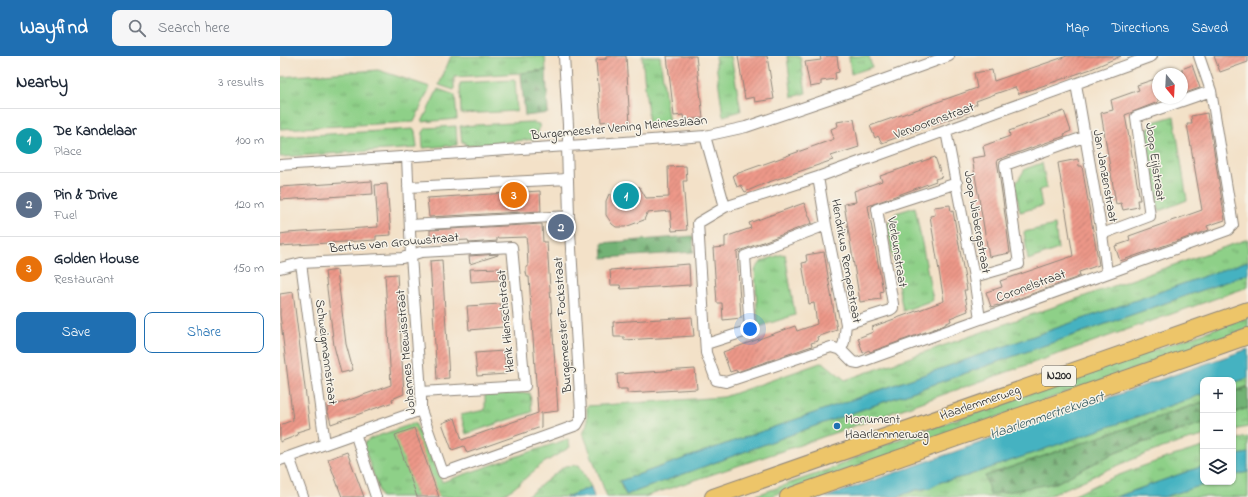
<!DOCTYPE html>
<meta charset="utf-8">
<style>
:root{--surface:#fff;--page:#f6f6f7;--text:#1f2937;--muted:#747a83;--line:#e0e1e3;--accent:#1f6fb2}
body{margin:0;font-family:"Indie Flower",sans-serif;background:var(--page);color:var(--text)}
.controls{position:absolute;right:12px;bottom:12px;display:grid;overflow:hidden;border-radius:8px;box-shadow:0 1px 3px #0004}
.controls button{width:36px;height:36px;display:grid;place-items:center;padding:0;border:0;border-bottom:1px solid var(--line);background:var(--surface);color:var(--text);font:20px sans-serif}
.compass{position:absolute;left:872px;top:12px;width:36px;height:36px;border-radius:50%;background:var(--surface);box-shadow:0 1px 3px #0004;rotate:162deg}
.you{position:absolute;left:470px;top:273px;width:14px;height:14px;margin:-10px;border:3px solid #fff;border-radius:50%;background:#1a73e8;box-shadow:0 0 0 6px #1a73e833}
.badge{display:grid;place-items:center;width:26px;height:26px;border-radius:50%;background:var(--accent);color:#fff;font-size:13px;font-weight:700}
.pin{position:absolute;translate:-50% -50%;border:2px solid #fff;box-shadow:0 1px 4px #0006}
.list{margin:0;padding:0;list-style:none}
h2{display:flex;justify-content:space-between;align-items:center;height:52px;margin:0;padding:0 16px;font-size:17px}
h2 small{font-size:13px;font-weight:400;color:var(--muted)}
.list li{display:grid;grid-template-columns:26px 1fr auto;gap:12px;align-items:center;box-sizing:border-box;height:64px;padding:0 16px;border-top:1px solid var(--line)}
.list b{display:block;font-size:15px;white-space:nowrap}
.list p{margin:0;font-size:13px;white-space:nowrap;color:var(--muted)}
.list em{font-size:13px;font-style:normal;color:var(--muted)}
.actions{display:flex;gap:8px;padding:12px 16px}
.actions a{flex:1;padding:9px 0;border:1px solid var(--accent);border-radius:8px;text-align:center;font-size:14px;color:var(--accent)}
.actions .main{background:var(--accent);color:#fff}
.icon{flex:none;width:22px;height:22px;fill:none;stroke:currentColor;stroke-width:2;stroke-linecap:round;stroke-linejoin:round}
.map{position:relative;flex:none;width:968px;height:441px;overflow:hidden}
header{display:flex;align-items:center;gap:24px;box-sizing:border-box;height:56px;padding:0 20px;background:var(--accent);color:#fff}
header strong{font-size:19px}
nav{display:flex;gap:22px;margin-inline-start:auto;font-size:14px}
.search{width:280px;height:36px;background:var(--page);display:flex;align-items:center;gap:10px;box-sizing:border-box;padding:0 14px;border-radius:8px;color:var(--muted);font-size:15px}
main{display:flex}
aside{flex:1;background:var(--surface)}
.map>svg:first-child{display:block}
.grass{fill:url(#grass-tufts);stroke:#5c7e5a}
.forest{fill:url(#forest-firs);stroke:#4e6e50}
.garden{fill:#8ed088;stroke:#5c7e5a}
.water{fill:#45b2c1;stroke:#386e76}
.building{fill:url(#building-hatch)}
.lines{fill:none;stroke-linecap:round;stroke-linejoin:round}
.minor-casing{stroke:#8f867a;stroke-width:12}
.primary-casing{stroke:#8f867a;stroke-width:18}
.minor{stroke:#fff;stroke-width:10}
.primary{stroke:#edc569;stroke-width:16}
.poi-dot{fill:#1f6fb2;stroke:#f7f3e8;stroke-width:1.5}
.labels{text-anchor:middle;dominant-baseline:central;stroke-width:3;stroke-linejoin:round;paint-order:stroke}
.shield{fill:#f7f3e8;stroke:#686764;stroke-width:1}
.shield-label{font-size:12px;font-weight:bold;fill:#2b2b2b}
.street-label{font-size:13px;fill:#2b2b2b;stroke:#f7f3e8}
.poi-label{font-size:13px;fill:#2b2b2b;stroke:#f7f3e8;text-anchor:start}
.water-label{font-size:14px;font-style:italic;fill:#345a60;stroke:#f7f3e8}
</style>
<header>
<strong>Wayfind</strong>
<div class="search"><svg class="icon" aria-label="search" viewBox="0 0 24 24"><circle cx="10" cy="10" r="6"/><path d="M15 15l6 6"/></svg>Search here</div>
<nav><a>Map</a><a>Directions</a><a>Saved</a></nav>
</header>
<main>
<aside>
<h2>Nearby<small>3 results</small></h2>
<ul class="list">
<li><span class="badge" style="background:#0f9aa8">1</span><div><b>De Kandelaar</b><p>Place</p></div><em>100 m</em></li>
<li><span class="badge" style="background:#5c6f8a">2</span><div><b>Pin &amp; Drive</b><p>Fuel</p></div><em>120 m</em></li>
<li><span class="badge" style="background:#e8710a">3</span><div><b>Golden House</b><p>Restaurant</p></div><em>150 m</em></li>
</ul>
<div class="actions"><a class="main">Save</a><a>Share</a></div>
</aside>
<div class="map">
<svg width="968" height="441" viewBox="0 0 968 441">
<defs>
<pattern id="grass-tufts" width="24" height="20" patternUnits="userSpaceOnUse"><rect width="24" height="20" fill="#8ed088"/><path d="M3 7l-1-3M5 7V3M7 7l1-3M15 17l-1-3M17 17v-4M19 17l1-3" fill="none" stroke="#74a96f"/></pattern>
<pattern id="forest-firs" width="22" height="20" patternUnits="userSpaceOnUse"><rect width="22" height="20" fill="#72b274"/><path d="M5 1l3.5 6h-7zM16 11l3.5 6h-7z" fill="#5e915f"/></pattern>
<pattern id="building-hatch" width="6" height="6" patternUnits="userSpaceOnUse"><rect width="6" height="6" fill="#ed9889"/><path d="M-1 1l2-2M0 6l6-6M5 7l2-2" fill="none" stroke="#c07c70"/></pattern>
</defs>
<rect width="100%" height="100%" fill="#f7f3e8"/>
<filter id="ink" filterUnits="userSpaceOnUse"><feTurbulence type="fractalNoise" baseFrequency=".025" numOctaves="2"/><feDisplacementMap in="SourceGraphic" scale="8" xChannelSelector="R" yChannelSelector="G"/><feConvolveMatrix kernelMatrix="1 2 1 2 8 2 1 2 1" color-interpolation-filters="sRGB"/></filter>
<filter id="wash" filterUnits="userSpaceOnUse"><feTurbulence type="fractalNoise" baseFrequency=".012" numOctaves="4" result="noise"/><feDisplacementMap in="SourceGraphic" scale="16" xChannelSelector="R" yChannelSelector="G"/><feGaussianBlur stdDeviation="0.9" result="paint"/><feColorMatrix in="noise" values="0 0 0 0 0 0 0 0 0 0 0 0 0 0 0 0 0 1.4 0 .05"/><feComposite in="paint" operator="in"/></filter>
<g filter="url(#wash)">
<rect width="100%" height="100%" fill="#f3e1c8"/>
<path class="grass" d="M171,0h94l1,14 -25,3 -67,4v13l-15,-5z
M362,0h18l9,68 -20,2z
M435,0h16l10,55 -18,5z
M507,0h13l6,37 -14,4z
M569,0h20l3,11 -21,7z
M98,14l52,17 -16,35 -134,7v-52z
M158,33l17,6 2,24 -35,3z
M894,60l13,84 -28,11 -15,-76 9,-13z
M249,66l10,2c1,5 -2,10 -3,15l-71,7v-4h-3l-2,-16z
M176,70l1,19 -34,3c0,-7 -3,-16 4,-20z
M133,73l2,2 2,17 -137,9v-20z
M762,107l5,25 -8,2 3,16 -22,6 -5,-27 10,-16z
M635,151l18,93 -30,11 -16,-86 9,-12z
M775,169l3,24 -30,11 -4,-28z
M968,183v22l-628,220 2,7 4,7 186,-68 436,-153v13l-451,159 -153,51h-37l-24,-64 4,-9v-18l137,-9 99,-35 22,18z
M503,198l1,1 1,-1 10,61 -37,12 -3,-57 7,-9z
M968,261v12l-479,168h-18l82,-29 53,-24z
M968,322v8l-15,6v-9z
M250,337l2,19 -66,22 -5,-19 24,-5v-16z
M923,338v8l-218,74 71,7 62,-32 85,-28v13c-51,12 -102,37 -150,58l-8,3h-148l19,-7 14,-2 11,-6 26,-6z
M968,352v19l-15,3v-17z
M135,367l27,59 126,-43 2,8 -28,17 -28,24 -15,9h-118l-17,-50v-3l5,-5z
M968,381v16l-15,3v-16z
M923,391v19l-87,31h-45c42,-22 87,-37 132,-50z
M299,409l12,22 -25,10h-40l39,-31z"/>
<path class="forest" d="M266,14l2,43 -23,3 -4,-43z
M413,180l1,16 -91,6 -1,-15z
M968,331v21l-15,5v-21z
M923,346v21l-85,28 -62,32 -66,12 -5,-19z"/>
<path class="garden" d="M235,24l2,31 -56,3 -1,-31z
M968,409v32h-87l42,-15h30v-12z"/>
<path class="water" d="M968,205v13l-436,153 -186,68 -6,-14z
M968,293v29l-15,5v-3h-30v14l-23,8 -213,74 -26,6 -11,6 -14,2 -19,7h-71z
M968,397v19l-15,4v-20z
M923,410v16h10l-49,15h-48z
M311,431l3,10h-28z"/>
<g id="blocks">
<path class="building" d="M326,0h20l4,69 -20,1v-5l-9,1 -5,-62 10,-1z
M387,0h29l7,62 -19,2 -1,-5 -9,1z
M458,0h29l7,43 -19,3 -1,-5 -9,2z
M540,0h17l2,16 -4,1 1,6 -15,2v4l-11,2 -5,-25 16,-2z
M787,0h54l-30,13 -72,25 -4,-7 -20,7 -19,7 1,3 -9,4 2,4 -80,28 -8,3 -4,-7 -3,2 -5,-12 107,-38 -3,-15 18,-3 2,11z
M934,0h34v6l-28,10z
M912,9l8,23 -18,6v-25z
M878,22v24l-33,13 15,85h-3l1,7 -15,3 -2,-7 -5,1 -15,-91 12,-3 -2,-10 28,-10 -2,-5z
M784,55l7,20 -7,3 1,2 -68,24 6,40 7,53 -21,4 -17,-99 13,-2 -2,-10 27,-10 -1,-5z
M927,57l1,7h1l16,100 -18,6 2,4 -89,31 -5,-15 15,-5 -1,-5 73,-26 -15,-86h5l-1,-8z
M574,63l5,28 -28,9 2,4 -6,2 -61,21 -21,9 -4,-7 -4,2 -4,-12 101,-36 -3,-10 7,-3 -1,-4z
M655,101l7,20 -7,2 1,2 -68,25 15,85 -3,1 1,7 -21,3 -16,-98 12,-2 -2,-11 28,-10 -2,-5z
M798,103l1,7h3l17,99 -20,7 1,4 -7,3 -75,27v-1l-7,2 -5,-15 16,-5 -2,-6 73,-25 -15,-93z
M406,110l1,15h-4l4,49 -15,1 -2,-20 -23,2 -3,7 -19,7h-9l-4,-3 -6,-9v-14l3,-7 4,2 1,-2 3,2 1,-3 4,2 1,-2 4,2 1,-2 3,2 1,-3 4,3 3,-9 7,12 23,-1 -1,-30z
M92,125l1,13 -93,6v-13z
M107,128l4,51 -15,1v4l-96,6v-12l7,-1 91,-6 -3,-42z
M260,135l1,20 -112,6 -2,-19z
M524,147l8,20 -75,29 4,66 -18,2 -1,-17h-5l-4,-55 12,-1v-10l26,-9 -2,-5z
M670,149l1,7 2,-1 11,62 3,17h-3l4,21 -18,7 1,3 -6,3v1l-75,27 -1,-2 -6,3 -5,-15 15,-6 -1,-5 72,-26 -14,-85 5,-1 -1,-8z
M262,168l1,18h4l11,169 -17,2v14l-74,26 -3,-7 -12,4 -10,-27 13,-5 7,22 76,-27 -9,-136h-2l-1,-5v-5h2l-1,-22 -1,-8 -29,1v3l-28,2 -1,-3 -38,2v-12z
M544,196l13,78 -20,7 1,4 -7,2 1,3 -75,26 -1,-2 -6,2 -7,-20 72,-26 2,5 20,-7 -3,-21 -5,1 -7,-41 5,-1 -1,-7z
M218,198v1l-28,9 -1,-8z
M162,204l7,118 -12,1 -7,-118z
M409,208l1,21 -69,4 -1,-4h-9l-1,-15z
M219,212l1,12 -29,2 -1,-13z
M57,214l9,74 7,26 -12,3 -7,-27 -9,-74z
M117,218l7,120 -12,5 1,3 -62,22 -4,-16 64,-23 -6,-110z
M13,236l17,136 -13,4 1,3 -18,7v-17l13,-5 -13,-105v-21z
M221,248l2,23 -34,3 -2,-24z
M412,261l2,19 -70,4v-3h-10l-1,-15z
M224,295l2,23 -29,2 -2,-23z
M415,313l2,20 -70,4v-4h-9l-1,-15z
M134,372l10,27 15,42h-22l-17,-49 -5,-13z
M67,396l10,26 7,19h-22l-14,-38z"/>
</g>
</g>
<g filter="url(#ink)">
<use href="#blocks" fill-opacity="0" stroke="#8f867a" stroke-width="1"/>
<g class="lines">
<defs>
<path id="minor" d="M796,28l26,150 5,39
M666,75l28,146 6,42
M425,80l20,71 -27,16 8,130 10,27 10,2 105,-35 10,3 12,12 5,1 370,-133 5,-5 -22,-134 -12,-35
M127,100l4,100 10,136v18l22,63 134,-48 4,-7v-7l-12,-195 -2,-70 1,-6v-15l-4,-69
M0,109l287,-19 17,-1 121,-9 41,-9 106,-36 97,-35
M538,121l8,48 20,99 -2,18 -3,8
M128,131l160,-8
M445,151l93,-30 334,-121
M130,169l159,-9
M822,178l48,-18 -14,-99 75,-26
M21,207l24,181
M0,212l21,-5 101,-5 19,-6 91,-5 13,139 -104,6
M694,221l45,-13 -14,-99 79,-28
M566,268l44,-14 3,-2v-4l-16,-95 80,-26
M426,288l44,-14 -5,-74 81,-31
M75,377l21,64
M9,401l14,40
M0,404l141,-50"/>
<path id="primary" d="M433,441l535,-187
M508,441l460,-161"/>
</defs>
<use href="#minor" class="minor-casing"/>
<use href="#primary" class="primary-casing"/>
<use href="#minor" class="minor"/>
<use href="#primary" class="primary"/>
</g>
</g>
<circle class="poi-dot" cx="557" cy="370" r="4"/>
<g class="labels">
<rect class="shield" x="762" y="310" width="34" height="20" rx="3"/>
<g class="shield-label">
<text x="779" y="320">N200</text>
</g>
<g class="street-label">
<text transform="translate(654 65) rotate(-20)">Vervoorenstraat</text>
<text transform="translate(339 72) rotate(-5)">Burgemeester Vening Meineszlaan</text>
<text transform="translate(875 106) rotate(82)">Joop Eijlstraat</text>
<text transform="translate(825 120) rotate(80)">Jan Janzenstraat</text>
<text transform="translate(697 166) rotate(80)">Joop IJisbergstraat</text>
<text transform="translate(114 187) rotate(-5)">Bertus van Grouwstraat</text>
<text transform="translate(617 196) rotate(81)">Verleunstraat</text>
<text transform="translate(566 205) rotate(80)">Hendrikus Rempestraat</text>
<text transform="translate(751 230) rotate(-20)">Coronelstraat</text>
<text transform="translate(226 265) rotate(-95)">Henk Hienschstraat</text>
<text transform="translate(283 269) rotate(-94)">Burgemeester Fockstraat</text>
<text transform="translate(46 296) rotate(83)">Schweigmannstraat</text>
<text transform="translate(126 296) rotate(-95)">Johannes Meewisstraat</text>
<text transform="translate(700 347) rotate(-19)">Haarlemmerweg</text>
</g>
<g class="poi-label">
<text x="565" y="363">Monument<tspan x="565" dy="15">Haarlemmerweg</tspan></text>
</g>
<g class="water-label">
<text transform="translate(767 360) rotate(-19)">Haarlemmertrekvaart</text>
</g>
</g>
</svg>
<div class="controls">
<button>+</button>
<button>−</button>
<button><svg class="icon" aria-label="layers" viewBox="0 0 24 24"><path d="M12 4l9 5-9 5-9-5zM3 14l9 5 9-5"/></svg></button>
</div>
<svg class="compass" viewBox="-18 -18 36 36"><path d="M0-13l5 13h-10z" fill="#e53935"/><path d="M0 13l5-13h-10z" fill="#747a83"/></svg>
<div class="you"></div>
<div class="pin badge" style="left:346px;top:140px;background:#0f9aa8">1</div>
<div class="pin badge" style="left:281px;top:171px;background:#5c6f8a">2</div>
<div class="pin badge" style="left:234px;top:139px;background:#e8710a">3</div>
</div>
</main>
